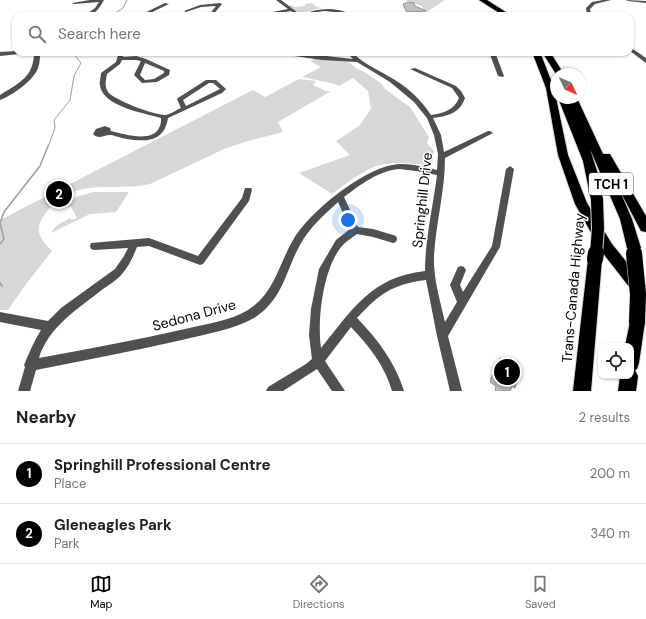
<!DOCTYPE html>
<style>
:root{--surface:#fff;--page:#f2f2f2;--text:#202124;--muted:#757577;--line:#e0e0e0;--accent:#000}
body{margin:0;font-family:"DM Sans",sans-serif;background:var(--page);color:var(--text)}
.controls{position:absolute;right:12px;bottom:12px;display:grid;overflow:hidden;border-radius:8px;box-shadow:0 1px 3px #0004}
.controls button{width:36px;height:36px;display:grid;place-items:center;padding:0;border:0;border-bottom:1px solid var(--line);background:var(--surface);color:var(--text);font:20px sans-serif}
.compass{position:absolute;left:550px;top:68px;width:36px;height:36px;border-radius:50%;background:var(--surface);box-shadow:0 1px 3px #0004;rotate:134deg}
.you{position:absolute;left:348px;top:220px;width:14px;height:14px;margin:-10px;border:3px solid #fff;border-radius:50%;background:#1a73e8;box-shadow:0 0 0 6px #1a73e833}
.badge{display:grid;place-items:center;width:26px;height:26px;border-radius:50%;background:var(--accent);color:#fff;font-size:13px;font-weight:700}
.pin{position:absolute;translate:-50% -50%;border:2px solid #fff;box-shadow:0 1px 4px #0006}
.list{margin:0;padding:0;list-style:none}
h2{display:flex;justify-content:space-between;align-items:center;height:52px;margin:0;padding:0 16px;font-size:17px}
h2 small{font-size:13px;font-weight:400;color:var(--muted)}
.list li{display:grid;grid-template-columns:26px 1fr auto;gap:12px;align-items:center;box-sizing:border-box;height:60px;padding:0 16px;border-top:1px solid var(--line)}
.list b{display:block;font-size:15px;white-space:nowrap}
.list p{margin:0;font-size:13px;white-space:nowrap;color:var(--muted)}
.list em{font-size:13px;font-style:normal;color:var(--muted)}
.icon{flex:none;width:22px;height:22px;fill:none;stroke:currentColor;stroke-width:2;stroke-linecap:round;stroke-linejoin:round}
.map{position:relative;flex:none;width:646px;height:391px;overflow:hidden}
.search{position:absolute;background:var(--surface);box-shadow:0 1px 3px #0004;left:12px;right:12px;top:12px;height:44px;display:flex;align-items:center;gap:10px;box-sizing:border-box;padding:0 14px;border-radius:12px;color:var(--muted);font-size:15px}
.sheet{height:172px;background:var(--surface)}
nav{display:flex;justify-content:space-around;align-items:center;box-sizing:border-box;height:56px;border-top:1px solid var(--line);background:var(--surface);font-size:11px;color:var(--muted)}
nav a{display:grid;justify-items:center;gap:2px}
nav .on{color:var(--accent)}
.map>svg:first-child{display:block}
.green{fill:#d7d7d7}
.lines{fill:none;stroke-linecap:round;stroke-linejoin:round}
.stream-far2{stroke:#9e9e9e;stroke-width:1}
.stream-far1{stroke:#9e9e9e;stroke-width:1.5}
.stream{stroke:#9e9e9e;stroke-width:2}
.building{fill:#c0c0c0;stroke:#949494}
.highway-casing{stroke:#dbdbdb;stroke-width:2}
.minor{fill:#505050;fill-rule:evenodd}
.highway{fill:#000;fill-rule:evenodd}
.highway-bridge-far1-casing{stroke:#dbdbdb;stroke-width:14;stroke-linecap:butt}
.highway-bridge-casing{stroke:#dbdbdb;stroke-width:17;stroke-linecap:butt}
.highway-bridge-far1{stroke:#000;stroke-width:12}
.highway-bridge{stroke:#000;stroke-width:16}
.labels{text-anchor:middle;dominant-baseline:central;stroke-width:3;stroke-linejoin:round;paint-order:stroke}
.shield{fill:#fff;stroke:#4c4c4c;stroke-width:1}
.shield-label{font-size:13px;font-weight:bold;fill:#000}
.street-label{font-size:14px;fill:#000;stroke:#fff}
</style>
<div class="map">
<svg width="646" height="391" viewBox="0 0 646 391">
<rect width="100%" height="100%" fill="#fff"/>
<path class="green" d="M405,0h40l-20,13 -4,-1 3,-1 -2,-5z
M312,3l5,4 5,1 -23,5 -11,-7 4,-1 2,2 11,-1v-2z
M317,58l29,2 10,8 10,5 16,11 3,5 25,18 19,30 -2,6 7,8 -2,15c-53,-7 -58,-3 -100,28l-33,-21 51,-18 -14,-14 23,-15 12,-17 -3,-18 -15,-13 -14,8 -4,-2 -33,-7 19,-10 -11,-6z
M299,79l17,2 -3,4 13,6h5l-53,31 5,10 -35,9 -24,8 -74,35c-37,9 -77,-10 -105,30 -12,17 -5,24 7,37l-26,33 -18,26h-8v-90l253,-130 12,7z
M93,192h36l-13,20 -26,2 -39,19 5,-7 14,-8 2,2 5,-2 -6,-11 -11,1 16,-11z"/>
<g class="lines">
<path class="stream-far2" d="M111,16l12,-8 4,-8
M48,147l7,-19 -1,-8 16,-20 4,-24 7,-13 -9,-11"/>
<path class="stream-far1" d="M0,244l4,-5 -4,-16 4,-11 36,-46 8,-20"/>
<path class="stream" d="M0,283l2,3"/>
</g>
<path class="building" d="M409,2l5,1 1,3 11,5 -15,1 -5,-1 -3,-7z
M500,358l20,11 -5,19 -3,-2 -2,5h-15l1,-5 -6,-4 2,-7 2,1z"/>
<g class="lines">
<defs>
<path id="highway" d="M479,0h8l25,16h-8z
M532,52h8l14,36 14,67 19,48 25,41 34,42v18l-5,-2 -39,-50 -27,-48 -17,-49 -12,-67z
M542,52h8l14,22h-8z
M558,98h19l26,56h7l36,62v16l-5,-1 -21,-40 12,28 9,29 -2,4 -5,2 -5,-2 -2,-4 -7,-29 -30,-70 8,25 5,26 -2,3 -4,2 -4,-2 -2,-3 -8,-39z
M595,253l5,2 2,4 -11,132h-18l15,-132 2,-4z
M637,314l6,3 2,5 -6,41 -2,6 -2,1 3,6 -2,15h-18l2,-15h11v-30h-6l6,-29z"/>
</defs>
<use href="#highway" class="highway-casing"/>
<path class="minor" d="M90,0h14c-5,9 -10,16 -20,16l11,-8 4,-6 -25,2 -2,-1z
M276,0h5l20,15c17,-7 36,-9 52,1 -10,0 -18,-5 -29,-5 -14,1 -20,10 -33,0l-30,5h-10l37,-7z
M603,0h8l-16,4 -5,5 1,7h-4l-1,-8 6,-6z
M626,0l20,1v2l-18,-2z
M165,3l4,1 -25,12h-6z
M220,3l2,1 -10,12h-4l8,-10 -15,1 -15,5 -2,-1 16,-6z
M630,47l16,11v5l-16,-12z
M16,51v1h6l-3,2 -19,2v-4z
M34,52h6c0,5 0,11 -2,16 -5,13 -25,27 -38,32v-5c19,-12 34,-18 34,-43z
M119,52h6l-2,5 13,-1 10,3 24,11 -1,5 -12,7 -15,1 -8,-8 7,-14 -5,-1h-14l-2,4 -13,10c-1,6 -3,12 1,18 6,8 48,24 58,23 5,-1 10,-5 15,-7l-4,-9 1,-1 28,-18h10l10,9 -4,4 -54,25c-4,26 -25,24 -46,20 -4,-1 -9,-3 -12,-3 -7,0 -11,5 -17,-1l3,-5 9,-3 5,2 1,3c12,3 41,12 48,-3 2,-3 2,-7 2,-10 -17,-5 -57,-11 -61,-32 -1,-4 1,-9 1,-13l15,-11zM145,63l19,8v2l-10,6 -9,1 -5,-5zM209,83h4l7,6 -34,17 -3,-6z
M250,52h41l62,7 -7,-7h6c10,11 23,16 36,24 17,9 32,22 43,39 13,-2 23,-5 28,-17l-7,-10 -42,-19 5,-1 41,18 5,5 4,7c-5,15 -17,18 -32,20l8,17 3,17 44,-21h2l3,2 -48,25c0,33 -9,64 -11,97 -1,23 6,45 11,67l12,-20 -7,-17 8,-18 3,-1 3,1 2,3 -6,15 3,7 29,-46 14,-77 4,-3 4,3 -14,78 -52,89 14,55h-12l-13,-55 -11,-56c-33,4 -47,14 -69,38 21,22 38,44 47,73h-12c-7,-25 -23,-45 -41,-64l-26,34 20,30h-13l-15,-22 -34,22h-17l2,-4 38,-23 6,-5 -3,-24 2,-26 8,-40 17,-29 14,-11 -12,-27c-14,13 -29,26 -38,43 -11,19 -15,42 -30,59 -5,6 -10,10 -16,14 -22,12 -48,16 -72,22 -49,11 -97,20 -146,30l-6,21h-12l7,-24 -1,-2c5,-12 10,-24 17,-35l-41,-8v-10l48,9 13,-13 54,-39 9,-13 4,-8 -34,2 -3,-1 -1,-3 1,-3 58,-5 49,18 44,-58 3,-10h6l1,2 -3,11 -46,63 -3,1 -51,-19 -12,1c-4,10 -8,19 -15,27 -5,6 -13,11 -19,15 -24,19 -55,38 -64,69 49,-9 97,-18 146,-29 20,-5 45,-8 63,-19 26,-16 31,-46 45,-70 16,-28 68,-69 99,-75 15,-3 31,2 45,5l1,-16 -4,-19 -7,-17 -13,-16 -24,-20 -33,-20 -35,-2 -35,-5 -34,-1zM399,169l17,2 21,4c-4,32 -12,64 -12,96 -54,6 -72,38 -104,77 -4,-28 2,-80 21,-102 4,-5 10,-8 15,-12l16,3 20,6 3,-1 1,-3 -1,-3 -3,-1 -20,-6 -15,-2 -14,-30c16,-12 34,-26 55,-28z
M439,52h7l2,3 -5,1z
M489,52h6l9,24 -1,1 -5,-1z"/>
<use href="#highway" class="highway"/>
<defs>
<path id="highway-bridge-far1" d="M634,248v6
M596,254l2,-26 -1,-28"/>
<path id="highway-bridge" d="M634,253l4,41 -1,28
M595,259l1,-6"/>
</defs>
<use href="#highway-bridge-far1" class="highway-bridge-far1-casing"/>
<use href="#highway-bridge" class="highway-bridge-casing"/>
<use href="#highway-bridge-far1" class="highway-bridge-far1"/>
<use href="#highway-bridge" class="highway-bridge"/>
</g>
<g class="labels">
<rect class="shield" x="589" y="173" width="44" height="22" rx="3"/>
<g class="shield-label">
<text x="611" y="184">TCH 1</text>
</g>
<g class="street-label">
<text transform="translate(422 200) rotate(-84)">Springhill Drive</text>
<text transform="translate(573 288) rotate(-85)">Trans-Canada Highway</text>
<text transform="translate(194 315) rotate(-15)">Sedona Drive</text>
</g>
</g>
</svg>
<div class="controls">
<button><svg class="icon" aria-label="locate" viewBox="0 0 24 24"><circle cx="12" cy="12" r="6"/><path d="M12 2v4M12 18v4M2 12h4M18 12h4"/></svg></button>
</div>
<svg class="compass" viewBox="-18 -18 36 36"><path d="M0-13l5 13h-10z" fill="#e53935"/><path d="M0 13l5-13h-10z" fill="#757577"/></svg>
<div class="you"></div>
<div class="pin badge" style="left:507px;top:372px">1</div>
<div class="pin badge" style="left:59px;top:194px">2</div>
<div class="search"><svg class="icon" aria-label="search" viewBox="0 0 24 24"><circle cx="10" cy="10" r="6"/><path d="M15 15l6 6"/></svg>Search here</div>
</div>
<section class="sheet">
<h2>Nearby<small>2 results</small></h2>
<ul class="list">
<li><span class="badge">1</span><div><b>Springhill Professional Centre</b><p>Place</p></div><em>200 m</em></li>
<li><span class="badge">2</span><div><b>Gleneagles Park</b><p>Park</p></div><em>340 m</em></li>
</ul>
</section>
<nav>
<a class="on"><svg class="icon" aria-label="map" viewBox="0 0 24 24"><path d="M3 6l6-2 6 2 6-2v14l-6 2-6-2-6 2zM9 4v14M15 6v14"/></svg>Map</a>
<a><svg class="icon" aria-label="directions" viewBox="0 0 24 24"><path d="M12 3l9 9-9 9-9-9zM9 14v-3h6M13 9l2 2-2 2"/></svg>Directions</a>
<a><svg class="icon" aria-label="saved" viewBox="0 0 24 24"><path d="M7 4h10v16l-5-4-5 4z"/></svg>Saved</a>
</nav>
